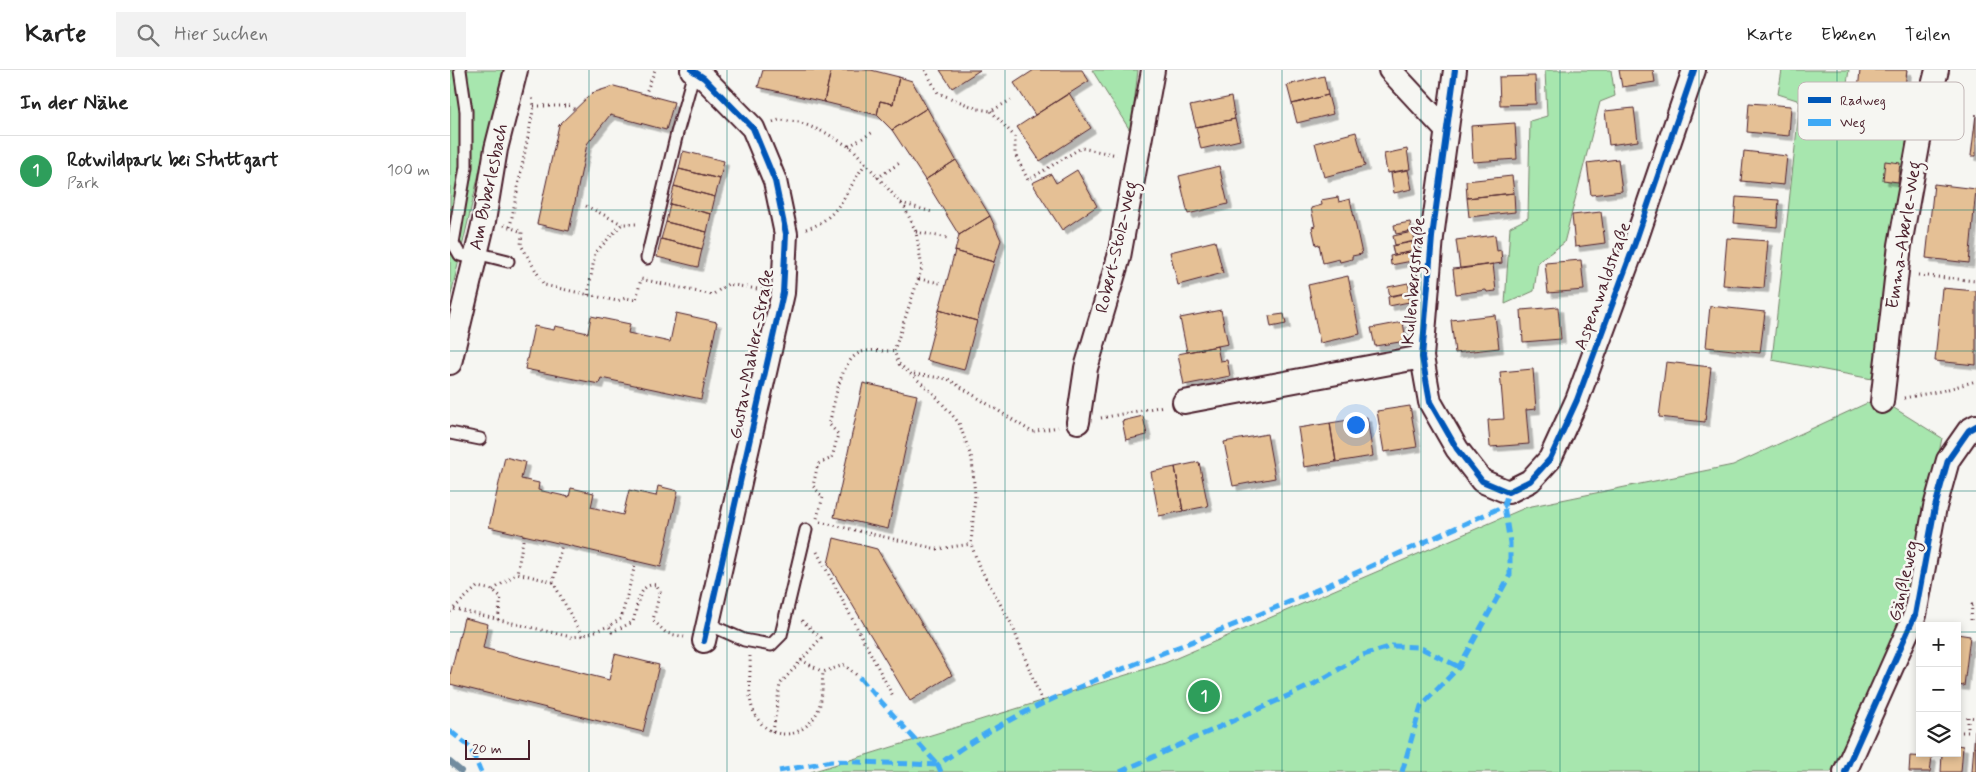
<!DOCTYPE html>
<html lang="de">
<meta charset="utf-8">
<style>
:root{--surface:#fff;--page:#f2f2f2;--text:#222;--muted:#767676;--line:#e0e0e0;--accent:#d1495b}
body{margin:0;font-family:Mynerve,sans-serif;background:var(--page);color:var(--text)}
.controls{position:absolute;right:15px;bottom:15px;display:grid;overflow:hidden;border-radius:0px;box-shadow:0 2px 8px #0003}
.controls button{width:45px;height:45px;display:grid;place-items:center;padding:0;border:0;border-bottom:1px solid var(--line);background:var(--surface);color:var(--text);font:25px sans-serif}
.scale{position:absolute;left:15px;bottom:12px;width:65px;box-sizing:border-box;padding-left:5px;border:2px solid #4a1f2b;border-top:0;font-size:14px;line-height:18px;white-space:nowrap;color:#4a1f2b;-webkit-text-stroke:4px #f6f6f2;paint-order:stroke}
.you{position:absolute;left:905px;top:354px;width:18px;height:18px;margin:-12px;border:4px solid #fff;border-radius:50%;background:#1a73e8;box-shadow:0 0 0 8px #1a73e833}
.badge{display:grid;place-items:center;width:32px;height:32px;border-radius:50%;background:var(--accent);color:#fff;font-size:16px;font-weight:700}
.pin{position:absolute;translate:-50% -50%;border:2px solid #fff;box-shadow:0 1px 5px #0006}
.list{margin:0;padding:0;list-style:none}
h2{display:flex;justify-content:space-between;align-items:center;height:65px;margin:0;padding:0 20px;font-size:21px}
h2 small{font-size:16px;font-weight:400;color:var(--muted)}
.list li{display:grid;grid-template-columns:32px 1fr auto;gap:15px;align-items:center;box-sizing:border-box;height:70px;padding:0 20px;border-top:1px solid var(--line)}
.list b{display:block;font-size:19px;white-space:nowrap}
.list p{margin:0;font-size:16px;white-space:nowrap;color:var(--muted)}
.list em{font-size:16px;font-style:normal;color:var(--muted)}
.icon{flex:none;width:28px;height:28px;fill:none;stroke:currentColor;stroke-width:2;stroke-linecap:round;stroke-linejoin:round}
.map{position:relative;flex:none;width:1526px;height:702px;overflow:hidden}
header{display:flex;align-items:center;gap:30px;box-sizing:border-box;height:70px;padding:0 25px;background:var(--surface);border-bottom:1px solid var(--line)}
header strong{font-size:24px}
nav{display:flex;gap:28px;margin-inline-start:auto;font-size:18px}
.search{width:350px;height:45px;background:var(--page);display:flex;align-items:center;gap:12px;box-sizing:border-box;padding:0 18px;border-radius:0px;color:var(--muted);font-size:19px}
main{display:flex}
aside{flex:1;background:var(--surface)}
.map>svg:first-child{display:block}
.green{fill:#a7e6ae;stroke:#78826c}
.lines{fill:none;stroke-linecap:round;stroke-linejoin:round}
.stream{stroke:#718c9f;stroke-width:6}
.building{fill:#e5c095;stroke:#4a1f2b;filter:url(#shadow)}
.service-casing{stroke:#4a1f2b;stroke-width:15}
.minor-casing{stroke:#4a1f2b;stroke-width:26}
.path{stroke:#4a1f2b;stroke-width:3;stroke-dasharray:1 4;stroke-linecap:butt}
.service{stroke:#f6f6f2;stroke-width:11}
.minor{stroke:#f6f6f2;stroke-width:22}
.quiet{stroke:#3fa9f5;stroke-width:5;stroke-dasharray:10 5;stroke-linecap:butt}
.cycleway-casing{stroke:#f6f6f2;stroke-width:9}
.cycleway{stroke:#0057b8;stroke-width:6}
.grid{fill:none;stroke:#0f766e;stroke-width:1;stroke-opacity:0.55}
.labels{text-anchor:middle;dominant-baseline:central;stroke-width:5;stroke-linejoin:round;paint-order:stroke}
.street-label{font-size:18px;fill:#4a1f2b;stroke:#f6f6f2}
.key{fill:#f6f6f2;stroke:#c2b6b6;stroke-width:1}
.key-label{font-size:14px;fill:#4a1f2b}
</style>
<header>
<strong>Karte</strong>
<div class="search"><svg class="icon" aria-label="search" viewBox="0 0 24 24"><circle cx="10" cy="10" r="6"/><path d="M15 15l6 6"/></svg>Hier suchen</div>
<nav><a>Karte</a><a>Ebenen</a><a>Teilen</a></nav>
</header>
<main>
<aside>
<h2>In der Nähe<small></small></h2>
<ul class="list">
<li><span class="badge" style="background:#2e9e5b">1</span><div><b>Rotwildpark bei Stuttgart</b><p>Park</p></div><em>100 m</em></li>
</ul>
</aside>
<div class="map">
<svg width="1526" height="702" viewBox="0 0 1526 702">
<defs>
<filter id="shadow"><feDropShadow dx="4.5" dy="4.5" stdDeviation="0" flood-color="#0004"/></filter>
</defs>
<rect width="100%" height="100%" fill="#f6f6f2"/>
<filter id="ink" filterUnits="userSpaceOnUse"><feTurbulence type="fractalNoise" baseFrequency=".02" numOctaves="2"/><feDisplacementMap in="SourceGraphic" scale="10" xChannelSelector="R" yChannelSelector="G"/><feConvolveMatrix kernelMatrix="1 2 1 2 8 2 1 2 1" color-interpolation-filters="sRGB"/></filter>
<g filter="url(#ink)">
<path class="green" d="M0,0h53l-53,229z
M642,0h46l-7,62z
M1095,0h66l4,26 -15,6 -36,141 -26,19 -4,29 -29,13 5,-77 18,-9 2,-97 17,-5z
M1332,0h67l-4,26 71,9 -44,274 -100,-19 28,-259 -22,-7z
M1428,328l64,40 -34,171 -77,163h-1020l354,-109 362,-156 206,-42z"/>
<g class="lines">
<path class="stream" d="M0,692l11,9"/>
</g>
<path class="building" d="M313,0h68l-7,32 -66,-15z
M381,0h40l28,7 -6,27 -13,-3 -3,14 -53,-13z
M490,0h40l-28,18z
M584,0h48l7,11 -54,34 -21,-32z
M1169,0h34l2,12 -33,5z
M1410,0h47l-3,25 -46,-4z
M874,6l4,19 -36,9 -5,-19z
M1085,6l1,28 -36,1 -1,-28z
M449,7l13,4 15,27 -35,22 -15,-15 3,-14 13,3z
M164,16l60,16 -8,28 -56,-15 -23,29 -18,87 -32,-7 22,-99 33,-32z
M619,23l22,35 -51,33 -23,-34z
M878,25l5,19 -36,9 -5,-19z
M781,27l4,22 -39,8 -6,-21z
M1299,33l42,3 -2,30 -42,-4z
M477,38l29,52 -31,20 -33,-50z
M1184,38l4,33 -29,4 -4,-34z
M1526,44v42h-5z
M785,49l5,21 -39,9 -5,-22z
M1065,53l2,36 -44,3 -2,-36z
M906,62l9,34 -41,11 -9,-34z
M957,79l3,20 -23,4 -3,-19z
M233,81l41,10 -4,18 -41,-10z
M1294,81l43,5 -3,29 -43,-4z
M1168,89l4,32 -31,4 -4,-32z
M506,90l34,56 -31,19 -34,-55z
M1435,91l15,2 -2,19 -15,-2z
M769,96l9,38 -40,10 -9,-38z
M229,99l41,10 -5,18 -41,-11z
M627,100l20,36 -35,24 -30,-47 19,-9 5,9z
M958,100l4,19 -18,4 -3,-20z
M1062,106l2,17 -47,5 -1,-17z
M1484,114l42,5 -7,74 -43,-5z
M224,116l41,11 -4,17 -41,-10z
M1064,123l1,19 -46,5 -2,-19z
M888,127l1,5 11,-3 12,55 -10,2v3l-12,3 -1,-3 -16,4 -4,-19 -3,1 -4,-18 3,-1 -4,-18 11,-3 -1,-5z
M1286,127l43,3 -2,27 -43,-4z
M220,134l41,10 -4,18 -41,-10z
M1151,142l4,31 -30,4 -3,-32z
M540,146l11,24 -7,22 -39,-11 4,-16z
M216,152l41,10 -5,17 -41,-10z
M960,152l2,9 -16,3 -2,-9z
M963,162l2,9 -20,4 -2,-9z
M1045,165l2,16 4,-1 1,13 -42,6 -4,-29z
M1277,168l41,3 -4,47 -41,-3z
M211,169l41,10 -4,18 -41,-10z
M765,171l8,32 -45,12 -8,-33z
M962,172l2,9 -20,4 -2,-9z
M505,181l39,11 -17,59 -38,-11z
M960,182l2,9 -21,4 -1,-9z
M1131,190l3,30 -36,3 -3,-30z
M1043,194l3,27 -9,1 -1,-2 -30,4 -3,-25z
M898,206l12,58 -40,9 -12,-58z
M958,213l2,9 -20,4 -2,-9z
M1492,218l34,3v74l-41,-4z
M958,223l1,9 -20,4 -1,-9z
M1260,236l55,6 -5,41 -54,-6z
M1108,237l3,32 -38,3 -2,-32z
M489,240l38,11 -13,49 -38,-10z
M771,240l7,34 -41,8 -7,-34z
M226,243l41,9 -16,77 -100,-21 -2,6 -74,-15 9,-43 20,4 1,-4 33,7 3,-17 39,8 -2,9 42,9z
M834,244l2,10 -15,3 -2,-11z
M1045,245l4,33 -44,5 -4,-33z
M953,252l3,19 -31,5 -4,-18z
M767,276l3,15 7,-1 3,16 -46,9 -6,-31z
M1216,292l45,5 -6,55 -46,-5z
M1083,299l3,40 -10,1 3,34 -39,3 -2,-27 16,-1 -4,-47z
M413,313l54,12 -29,134 -54,-12z
M960,336l7,41 -33,5 -7,-41z
M693,346l4,19 -21,5 -4,-19z
M917,347l6,39 -37,6 -6,-39z
M880,353l6,39 -32,5 -6,-39z
M817,364l8,44 -42,8 -9,-44z
M55,387l20,5 -4,17 18,4 -1,7 31,7 2,-9 23,5 -3,14 32,8 6,-25 27,6 2,-10 20,5 -17,76 -172,-40z
M749,392l9,44 -25,5 -8,-44z
M725,397l8,44 -24,5 -8,-44z
M384,468l43,11 75,126 -42,26 -82,-137z
M14,548l24,6 -5,24 126,32 6,-26 44,11 -16,67 -193,-48v-9z
M1507,564l13,2 -6,50 -7,-1z
M1525,659l1,43h-4z
M1507,675l6,1 -2,26h-20l1,-19h15z
M1460,686l22,1 -2,15h-21z"/>
<g class="lines">
<defs>
<path id="service" d="M10,0l6,41v56l-13,76 7,12 15,4
M26,183l32,8
M197,188l30,-125 17,-61
M0,363l30,6
M258,554l36,16 27,5 10,-10 25,-105"/>
<path id="minor" d="M242,0l12,8 49,50 22,53 11,53 -3,59 -79,348
M940,0l56,60
M1005,0l-23,167 -10,120 8,45 27,47 25,32 26,11 22,-11 20,-22 27,-59 58,-157 59,-173
M0,293l34,-142 12,-72 20,-79
M734,332l238,-45
M1432,332l18,-157 19,-104 18,-71
M628,352l8,-54 33,-111 34,-187
M1395,702l70,-157 20,-108 13,-47 21,-30 7,-4"/>
</defs>
<use href="#service" class="service-casing"/>
<use href="#minor" class="minor-casing"/>
<path class="path" d="M475,0l13,23 40,16 13,2 20,-11
M195,25l10,-25
M84,36h36l5,4
M541,41l24,26v17l13,26 53,-32 36,7
M323,52l6,-2 20,2 27,11 27,16 52,59 11,24 6,36 -28,83 5,13 35,30 25,29 13,36 3,37 -4,48 8,22 33,59 31,79
M399,76l26,-15
M427,108l24,-16
M451,133l31,9
M136,136l36,18
M54,155l18,7 -1,13 23,40 73,16 9,-3 10,2 5,-21 71,16 16,-11 35,6
M60,157l24,-121 -2,-9
M356,159c33,-9 41,-41 60,-66
M466,162l32,6
M1468,205l58,6
M469,209l21,4
M138,225l7,-42 27,-29h17
M464,304l34,5 84,53 26,-5
M1454,328l37,-7 35,-10
M651,348l63,-12
M367,448l6,-21 -10,-11 5,-22 14,-6 6,-24 -9,-10c6,-21 11,-70 37,-73 9,-1 19,0 28,0
M370,452l117,27 34,-5
M74,465l-7,38 36,9 9,-38
M367,482l77,146
M186,491l-15,58 -12,7 3,6 21,-10c4,-13 5,-40 23,-37l4,7 -7,28 13,13 18,4
M103,512l29,54
M43,520l24,-17
M4,538l23,-21 16,3 8,7 -3,23
M0,542l4,-3 117,28 11,-1 27,-10
M1521,550l1,-15h4
M300,586c1,16 -3,39 3,54 12,30 45,32 62,6 8,-12 7,-30 8,-44l21,-7 15,12
M351,590l22,12
M323,662l7,-48 41,-46 -21,-19
M1507,662h11v-15l8,1"/>
<use href="#service" class="service"/>
<use href="#minor" class="minor"/>
<path class="quiet" d="M409,607l79,88
M0,661l20,16 11,25
M329,701l53,-10 106,4
M491,702l-3,-7c82,-62 198,-100 293,-139 92,-37 182,-79 273,-120l4,-14
M670,702l194,-88 49,-29 29,-9 27,1 40,20
M952,702l19,-66 38,-39 51,-92v-32l-6,-37"/>
<defs>
<path id="cycleway" d="M242,0l12,8 49,50 22,53 11,53 -3,59 -79,348
M1005,0l-23,167 -10,120 8,45 27,47 25,32 26,11 22,-11 20,-22 27,-59 58,-157 59,-173
M1395,702l70,-157 20,-108 13,-47 21,-30 7,-4"/>
</defs>
<use href="#cycleway" class="cycleway-casing"/>
<use href="#cycleway" class="cycleway"/>
</g>
</g>
<path class="grid" d="M139,0v702M277,0v702M416,0v702M555,0v702M694,0v702M832,0v702M971,0v702M1110,0v702M1249,0v702M1387,0v702M0,140h1526M0,281h1526M0,421h1526M0,562h1470M1507,562h19"/>
<g class="labels">
<g class="street-label">
<text transform="translate(39 117) rotate(-78)">Am Buberlesbach</text>
<text transform="translate(1454 165) rotate(-81)">Emma-Aberle-Weg</text>
<text transform="translate(667 177) rotate(-77)">Robert-Stolz-Weg</text>
<text transform="translate(964 211) rotate(-85)">Kullenbergstraße</text>
<text transform="translate(1153 216) rotate(-70)">Aspenwaldstraße</text>
<text transform="translate(302 284) rotate(-79)">Gustav-Mahler-Straße</text>
<text transform="translate(1454 511) rotate(-77)">Gänßleweg</text>
</g>
</g>
<rect x="1348" y="12" width="166" height="58" rx="8" class="key"/>
<rect x="1358" y="27" width="23" height="6" fill="#0057b8"/>
<rect x="1358" y="49" width="23" height="7" fill="#3fa9f5"/>
<g class="key-label">
<text x="1390" y="35">Radweg</text>
<text x="1390" y="57">Weg</text>
</g>
</svg>
<div class="controls">
<button>+</button>
<button>−</button>
<button><svg class="icon" aria-label="layers" viewBox="0 0 24 24"><path d="M12 4l9 5-9 5-9-5zM3 14l9 5 9-5"/></svg></button>
</div>
<div class="scale">20 m</div>
<div class="you"></div>
<div class="pin badge" style="left:754px;top:626px;background:#2e9e5b">1</div>
</div>
</main>
